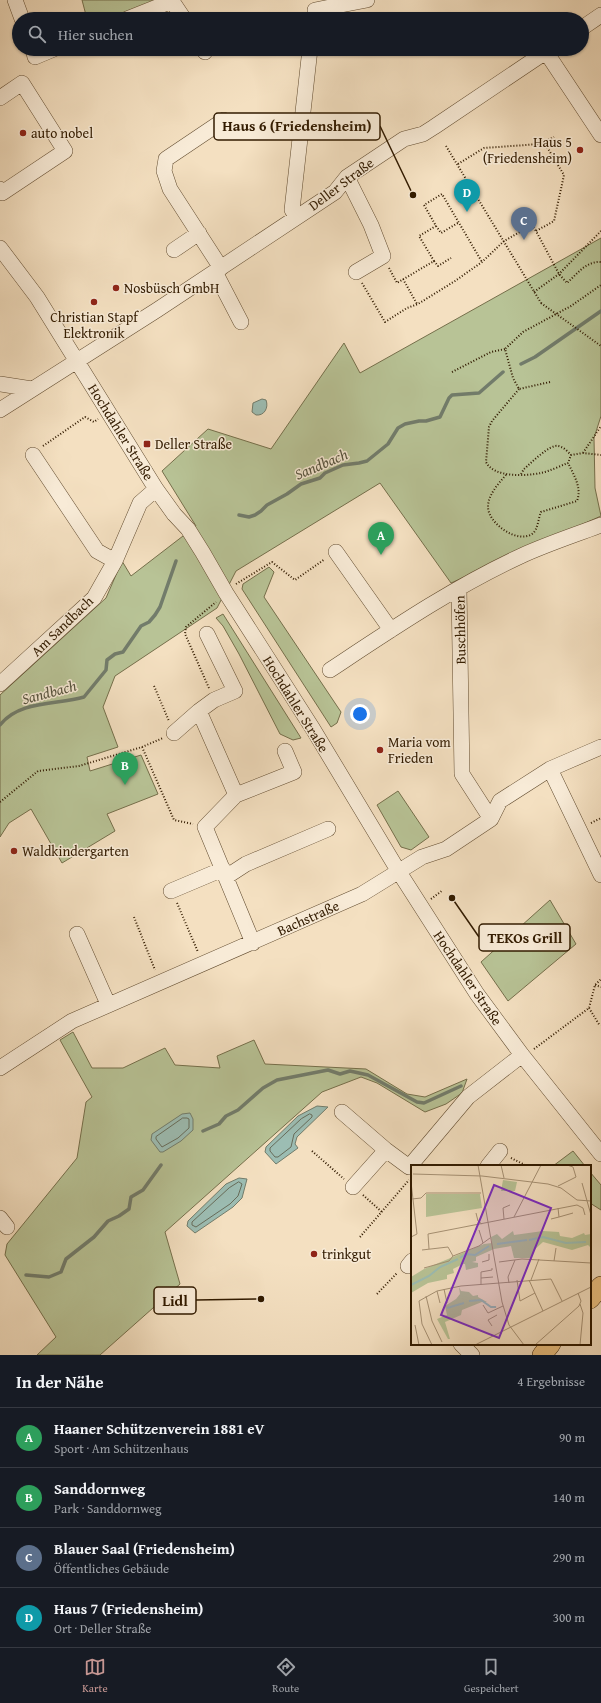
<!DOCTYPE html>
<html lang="de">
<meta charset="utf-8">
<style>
:root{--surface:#171b24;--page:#242831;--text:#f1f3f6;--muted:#9ea1a6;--line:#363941;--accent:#c59692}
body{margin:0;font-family:"Gentium Book Plus",serif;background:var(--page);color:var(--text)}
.you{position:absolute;left:360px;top:714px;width:14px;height:14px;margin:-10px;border:3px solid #fff;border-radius:50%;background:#1a73e8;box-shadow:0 0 0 6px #1a73e833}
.badge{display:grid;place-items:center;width:26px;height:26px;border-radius:50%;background:var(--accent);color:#fff;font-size:13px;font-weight:700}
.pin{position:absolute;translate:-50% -33px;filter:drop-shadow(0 1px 2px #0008)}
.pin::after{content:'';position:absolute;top:21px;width:14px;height:12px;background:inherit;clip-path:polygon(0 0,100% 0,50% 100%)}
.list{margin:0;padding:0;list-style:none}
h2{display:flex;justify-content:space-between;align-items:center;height:52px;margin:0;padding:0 16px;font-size:17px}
h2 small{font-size:13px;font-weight:400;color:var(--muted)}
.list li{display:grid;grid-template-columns:26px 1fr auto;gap:12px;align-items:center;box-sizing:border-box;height:60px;padding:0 16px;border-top:1px solid var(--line)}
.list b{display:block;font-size:15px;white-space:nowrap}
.list p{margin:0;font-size:13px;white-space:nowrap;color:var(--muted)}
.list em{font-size:13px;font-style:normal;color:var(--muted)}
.icon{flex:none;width:22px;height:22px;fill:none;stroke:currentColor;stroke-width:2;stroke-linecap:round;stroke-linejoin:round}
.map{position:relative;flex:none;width:601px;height:1355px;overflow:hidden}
.search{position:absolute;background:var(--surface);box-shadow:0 1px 3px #0004;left:12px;right:12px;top:12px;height:44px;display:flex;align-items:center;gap:10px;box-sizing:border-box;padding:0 14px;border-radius:22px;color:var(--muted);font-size:15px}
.sheet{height:292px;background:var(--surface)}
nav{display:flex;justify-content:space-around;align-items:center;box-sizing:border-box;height:56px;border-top:1px solid var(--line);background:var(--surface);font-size:11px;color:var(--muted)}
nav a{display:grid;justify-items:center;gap:2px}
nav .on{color:var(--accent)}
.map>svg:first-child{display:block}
.green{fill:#b8c396;stroke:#756f4b}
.water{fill:#9cbdb3;stroke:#727c6b}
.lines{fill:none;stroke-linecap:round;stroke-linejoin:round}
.shore{stroke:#676c5a;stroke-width:1}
.stream{stroke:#727c6b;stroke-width:3.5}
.minor-casing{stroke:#624c30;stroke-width:16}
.major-casing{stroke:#321b00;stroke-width:20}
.path{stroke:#321b00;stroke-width:2;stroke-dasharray:1 2;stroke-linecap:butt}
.minor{stroke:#f8ebd7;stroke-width:15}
.major{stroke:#eac080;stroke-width:19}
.path-bridge{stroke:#321b00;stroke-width:2;stroke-dasharray:1 2;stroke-linecap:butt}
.poi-dot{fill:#8f2418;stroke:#f8ebd7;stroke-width:1.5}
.labels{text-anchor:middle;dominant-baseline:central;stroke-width:3;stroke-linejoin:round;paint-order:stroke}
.poi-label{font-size:14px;fill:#321b00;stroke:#f8ebd7;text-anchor:start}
.street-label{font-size:14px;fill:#321b00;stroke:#f8ebd7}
.water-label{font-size:15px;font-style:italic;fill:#57543f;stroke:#f8ebd7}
.inset-river{fill:none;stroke:#9cbdb3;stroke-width:2}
.inset-road{fill:none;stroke:#a69174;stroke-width:1}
.view{fill:#7b2cbf;fill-opacity:0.15;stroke:#7b2cbf;stroke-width:2}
.inset-edge{fill:none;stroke:#321b00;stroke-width:2}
.leader{fill:none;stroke:#321b00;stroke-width:1.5}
.callout-dot{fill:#321b00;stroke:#f8ebd7;stroke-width:1.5}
.callout{fill:#f8ebd7;stroke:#321b00;stroke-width:1.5}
.callout-label{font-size:15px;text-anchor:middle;font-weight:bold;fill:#321b00}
</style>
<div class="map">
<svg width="601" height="1355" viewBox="0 0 601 1355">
<rect width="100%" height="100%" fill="#f4e0c1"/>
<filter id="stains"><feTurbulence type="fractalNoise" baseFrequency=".005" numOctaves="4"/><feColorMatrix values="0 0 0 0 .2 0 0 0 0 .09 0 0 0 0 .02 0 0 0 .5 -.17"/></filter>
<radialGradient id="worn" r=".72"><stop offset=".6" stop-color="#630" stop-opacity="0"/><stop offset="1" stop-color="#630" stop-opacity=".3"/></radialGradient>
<path class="green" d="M82,0h79l-49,19h-25z
M601,238v178l-7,22 1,50 6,28 -150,67 -71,-100 -144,88 -19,37 -102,68 -12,31 15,40 -31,10 3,14 51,-16 17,39 -51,20 8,17 -53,32 -31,-54 -22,14 -9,14v-142l106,-97 16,-37 9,15 65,-50 -34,-55 46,-42 63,20 73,-106 16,30z
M269,567l5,5 -10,25 77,115 -4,11 -6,4 -89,-138 1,-5z
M223,614l78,124 -8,2 -13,-6 -41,-80 -16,-28 -7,-8z
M398,791l31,46 -18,13 -10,-3 -24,-42z
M550,900l26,44 -68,57 -27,-39z
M73,1032l19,36h31l42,-20 10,17 45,3 -3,-12 37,-16 11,24 101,5 41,25 18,3 42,-18 -5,14 -16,11 -21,8 -48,-29 -16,-6 -39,15 -157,140 15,52 -80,71h-63l19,-18 -51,-82 2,-11 70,-86 9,-56 6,-5 -32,-57z
M573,1151l12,15h-32z
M590,1172l11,13v25l-11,-7z"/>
<path class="water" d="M262,399l4,1c3,8 -2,16 -10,15l-4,-3 1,-9z
M317,1106l11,1 -31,30 -2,7 3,4 -22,16 -11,-12 1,-5 32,-31z
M190,1113l3,6v11l-12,11 -18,11h-3l-9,-12 1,-6 30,-20z
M239,1178l8,1 -5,19 -9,9 -38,26 -8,-7 1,-5 38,-37z"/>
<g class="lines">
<path class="shore" d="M310,1114l2,1v2l-18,17 -3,13 -13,10h-3l-5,-6v-3l31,-29z
M183,1118h4l2,1v9l-11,10 -16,9 -6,-8v-2z
M239,1182l3,2 -4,12 -8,8 -34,23 -4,-2v-3l37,-34z"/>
<path class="stream" d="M521,364l14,-7 66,-46
M239,515l10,2 6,-2 6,-4 6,-6 20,-11 14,-10 19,-6 5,-5 18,-8 16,-2 8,-2 21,-17 10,-16 7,-4 14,-3h7l14,-4 9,-19 3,-3 27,-2 24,-21
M0,725c19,-25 57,-20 84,-28l22,-27 1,-10 8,-6 8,-2 18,-26 8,-4 6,-7 5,-8 16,-46
M203,1131l16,-7 7,-8 12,-6 25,-22 14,-8 51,-10 12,4 10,-3 18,4 49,27 7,1 37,-17
M26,1275l23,2 12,-5 5,-13 28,-22 14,-16 11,-5 10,-7 2,-12 12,-7 18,-25"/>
<defs>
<path id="minor" d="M15,0l7,19
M315,10l52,-10
M127,19l45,-18 12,18
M582,28l19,-13
M33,49l2,8 19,-8
M203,49l2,3
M546,52l55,83
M0,98l22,-15 43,68 -63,42 -2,-4
M347,177l24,48 12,31 -27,16
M297,217l-5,-7 18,-161
M0,248l37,49 119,192 18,25 14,15 15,24 23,40 87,136 86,143 78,122 45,61 79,99
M174,250l25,-17
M221,268l-51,-79 -6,-18 2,-12 58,-39
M215,272l26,50
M0,384l32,5
M0,410l157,-100 178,-118 12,-15 57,-38 19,-5 11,-7 116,-78
M33,455l64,96 18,10
M336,552l55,78
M459,589l3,185 29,45
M330,670c62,-41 124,-83 191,-114 26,-12 54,-21 80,-31
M0,684l94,-86 21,-37 25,-58 16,-14
M199,711l37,84
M174,733l25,-22 15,-11 21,-9 -28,-57
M550,769l51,106
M226,877l20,-13 82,-35
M171,891l52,-22
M77,934l31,70
M253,943l-48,-116 31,-32 58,-23 -9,-21
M0,1068l72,-47 290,-127 60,-37 24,-8 45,-30 9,-18 50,-32 51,-22
M342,1112l44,38 23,17 59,-70 54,-42
M488,1166l12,-15
M353,1187l33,-37
M0,1218l7,9
M408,1266l4,-5
M461,1344l11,11"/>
<path id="major" d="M590,1299l11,-13
M542,1355l9,-11"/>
</defs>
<use href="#minor" class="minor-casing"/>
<use href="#major" class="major-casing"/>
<path class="path" d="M544,142l20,33 -10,46 -18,10 23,43 8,9c10,-9 19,-22 34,-21
M446,146l95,157
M458,164l26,-16 56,-4 14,-7
M436,226l5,7 17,-10
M434,261l4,5 13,-8
M389,268l8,15 37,-22 -15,-25 17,-10 -12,-21 18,-11 40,68
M403,279l14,25
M362,283l23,39 22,-14 11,-4 37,-23 27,-19 22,-21 28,-16 4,6
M534,292l25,-18 42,-43
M452,372l39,-20 14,-3
M550,382l-31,7 -6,-11 -8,-29 18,-17 48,-26 30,-21
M519,389l-27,32 -3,6 -3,35c8,16 40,14 55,11 9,-2 19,-7 27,-10l3,-8 12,-2 18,2
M43,446l42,-29 9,5 4,-3
M583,453l18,-27
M521,474l3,-5c7,-6 26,-25 34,-23 6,1 10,6 13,9
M506,475c-8,9 -18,20 -18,32 0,16 29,37 44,27 6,-4 6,-15 9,-22l36,-11c5,-13 -3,-26 -9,-38
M236,584l36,-22 23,18 30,-21
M154,686l15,35
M209,688l-24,-54 1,-7 30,-25
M142,747l32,73 19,4
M0,802l38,-31 41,-5 63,-19 21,-9
M591,823l10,-5
M431,899l12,-9
M177,903l21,49
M134,917l21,53
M595,985l6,2
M589,1008l11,18
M534,1049l55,-41 6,-23 6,-6
M312,1151l32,28
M511,1158l16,8
M363,1195l19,17
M360,1237l49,-57
M377,1294l20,-21"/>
<use href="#minor" class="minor"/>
<use href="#major" class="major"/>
<path class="path-bridge" d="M541,303l60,43"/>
</g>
<g class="poi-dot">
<circle cx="23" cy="133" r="4"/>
<circle cx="580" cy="150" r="4"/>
<circle cx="116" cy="288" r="4"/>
<circle cx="94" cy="302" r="4"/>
<rect x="143" y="440" width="8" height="8" rx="2"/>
<circle cx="380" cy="750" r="4"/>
<circle cx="14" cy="851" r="4"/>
<circle cx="314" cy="1254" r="4"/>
</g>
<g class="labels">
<g class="poi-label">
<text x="31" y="133">auto nobel</text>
<text x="572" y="142" text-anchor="end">Haus 5<tspan x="572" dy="16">(Friedensheim)</tspan></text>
<text x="124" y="288">Nosbüsch GmbH</text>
<text x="94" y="317" text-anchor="middle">Christian Stapf<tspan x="94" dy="16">Elektronik</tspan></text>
<text x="155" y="444">Deller Straße</text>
<text x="388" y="742">Maria vom<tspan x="388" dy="16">Frieden</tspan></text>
<text x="22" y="851">Waldkindergarten</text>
<text x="322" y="1254">trinkgut</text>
</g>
<g class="street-label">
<text transform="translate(341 184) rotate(-37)">Deller Straße</text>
<text transform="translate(121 432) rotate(58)">Hochdahler Straße</text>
<text transform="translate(62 626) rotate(-44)">Am Sandbach</text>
<text transform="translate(460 630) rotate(-91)">Buschhöfen</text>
<text transform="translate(296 704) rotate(58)">Hochdahler Straße</text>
<text transform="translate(308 918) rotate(-24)">Bachstraße</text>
<text transform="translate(468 978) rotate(56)">Hochdahler Straße</text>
</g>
<g class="water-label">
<text transform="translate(321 464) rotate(-23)">Sandbach</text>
<text transform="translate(49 692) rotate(-15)">Sandbach</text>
</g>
</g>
<g transform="translate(411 1165)">
<rect width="180" height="180" fill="#f4e0c1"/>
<path d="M92,15l14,2 -2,9h-14zM15,29h54l2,14 -56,9zM102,66l1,4 29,-4 16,1 1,4 12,2 12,-5 1,2 6,-1v14l-3,-3 -16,5 -29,-8 -9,8 -3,8h-17l-3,-12 -17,3 -18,8v4l-4,1 6,1v4l-12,3 -1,-6h-2l-10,5 1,4 -7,2v4l-19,4 -17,10v-16l13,-8 60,-25 8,-1 -1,-6 6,-3 5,5zM48,122l2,4 8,1 4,4 5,-1v2l9,5 3,4 7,1 -6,1 -4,-6h-5l-20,8 -1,5 -16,7 5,17h-2l-11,-20 10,-4 -2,-9 11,-7 4,-5z" fill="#b8c396"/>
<path class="inset-river" d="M118,75l14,-3 23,6 20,-1M86,79l30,-4M49,93l6,-4 9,1 14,-9M0,120l18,-9 11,-9 18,-8M58,136l12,-1 10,7h5M36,143l17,-5"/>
<path class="inset-road" d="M67,0l24,137 7,23 15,20M90,0l3,13M2,9l69,2 66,8 13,4 16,12 14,1M0,17l6,52 -6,3M171,18l9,32M147,21l18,-9 -3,-10 -6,-2M1,34l9,-1 5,-5h55M65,48l2,8 4,3M103,52l27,-52M148,52l14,-4M93,54l-1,-11 7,-3M140,54l8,-2 -1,-9M68,65l4,13M18,84l-1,-15 149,-29 6,3 2,7M11,85l26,-3 5,9M143,96l2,-13M71,97l7,-2v-6M88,97l23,-3 69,4M13,103l25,-7 4,-5 26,-10 11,-8M70,113l12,-1M106,115l3,21 15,-8M118,115l14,31M120,115l8,-21M98,118l-1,-6 7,-17M70,120v-13l11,-2v-2M33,124l3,14M26,126l3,12M15,131l6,25 10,21M72,140l5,8 15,-7M4,160l4,20M81,161l-4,-6 9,-5M21,180l-10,-21 -3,-23 18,-10 24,-5 90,-7 11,22M64,180l116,-58M124,180l44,-39 2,-5 -3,-8M169,180l3,-32 -3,-9"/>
<path class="view" d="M83,20l57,23 -52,130 -58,-23z"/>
<rect width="180" height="180" class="inset-edge"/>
</g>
<path class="leader" d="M413 195L380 126M452 898L479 937M261 1299L196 1300"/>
<g class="callout-dot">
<circle cx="413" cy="195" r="4"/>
<circle cx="452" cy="898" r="4"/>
<circle cx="261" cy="1299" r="4"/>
</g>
<g class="callout">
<rect x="214" y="113" width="166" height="27" rx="4"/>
<rect x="479" y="924" width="91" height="27" rx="4"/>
<rect x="154" y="1287" width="42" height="27" rx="4"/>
</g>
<g class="callout-label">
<text x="297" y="131">Haus 6 (Friedensheim)</text>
<text x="525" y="943">TEKOs Grill</text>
<text x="175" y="1306">Lidl</text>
</g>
<rect width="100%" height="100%" filter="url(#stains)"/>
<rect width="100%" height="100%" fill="url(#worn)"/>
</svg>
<div class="you"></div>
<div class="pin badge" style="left:381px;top:555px;background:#2e9e5b">A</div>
<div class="pin badge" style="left:125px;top:785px;background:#2e9e5b">B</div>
<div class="pin badge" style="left:524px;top:240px;background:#5c6f8a">C</div>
<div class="pin badge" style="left:467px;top:212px;background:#0f9aa8">D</div>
<div class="search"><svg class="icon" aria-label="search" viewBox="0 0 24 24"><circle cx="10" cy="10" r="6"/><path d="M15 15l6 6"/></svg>Hier suchen</div>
</div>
<section class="sheet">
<h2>In der Nähe<small>4 Ergebnisse</small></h2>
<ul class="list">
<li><span class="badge" style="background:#2e9e5b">A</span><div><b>Haaner Schützenverein 1881 eV</b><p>Sport · Am Schützenhaus</p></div><em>90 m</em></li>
<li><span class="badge" style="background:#2e9e5b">B</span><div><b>Sanddornweg</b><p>Park · Sanddornweg</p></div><em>140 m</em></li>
<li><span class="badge" style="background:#5c6f8a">C</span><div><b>Blauer Saal (Friedensheim)</b><p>Öffentliches Gebäude</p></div><em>290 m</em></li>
<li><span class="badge" style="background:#0f9aa8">D</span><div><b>Haus 7 (Friedensheim)</b><p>Ort · Deller Straße</p></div><em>300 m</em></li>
</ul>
</section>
<nav>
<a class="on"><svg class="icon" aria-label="map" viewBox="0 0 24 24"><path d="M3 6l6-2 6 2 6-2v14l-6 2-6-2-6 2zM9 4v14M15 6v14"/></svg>Karte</a>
<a><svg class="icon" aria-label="directions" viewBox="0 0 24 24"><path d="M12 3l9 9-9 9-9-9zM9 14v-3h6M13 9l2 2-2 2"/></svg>Route</a>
<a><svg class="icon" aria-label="saved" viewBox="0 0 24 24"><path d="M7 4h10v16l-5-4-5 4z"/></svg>Gespeichert</a>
</nav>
